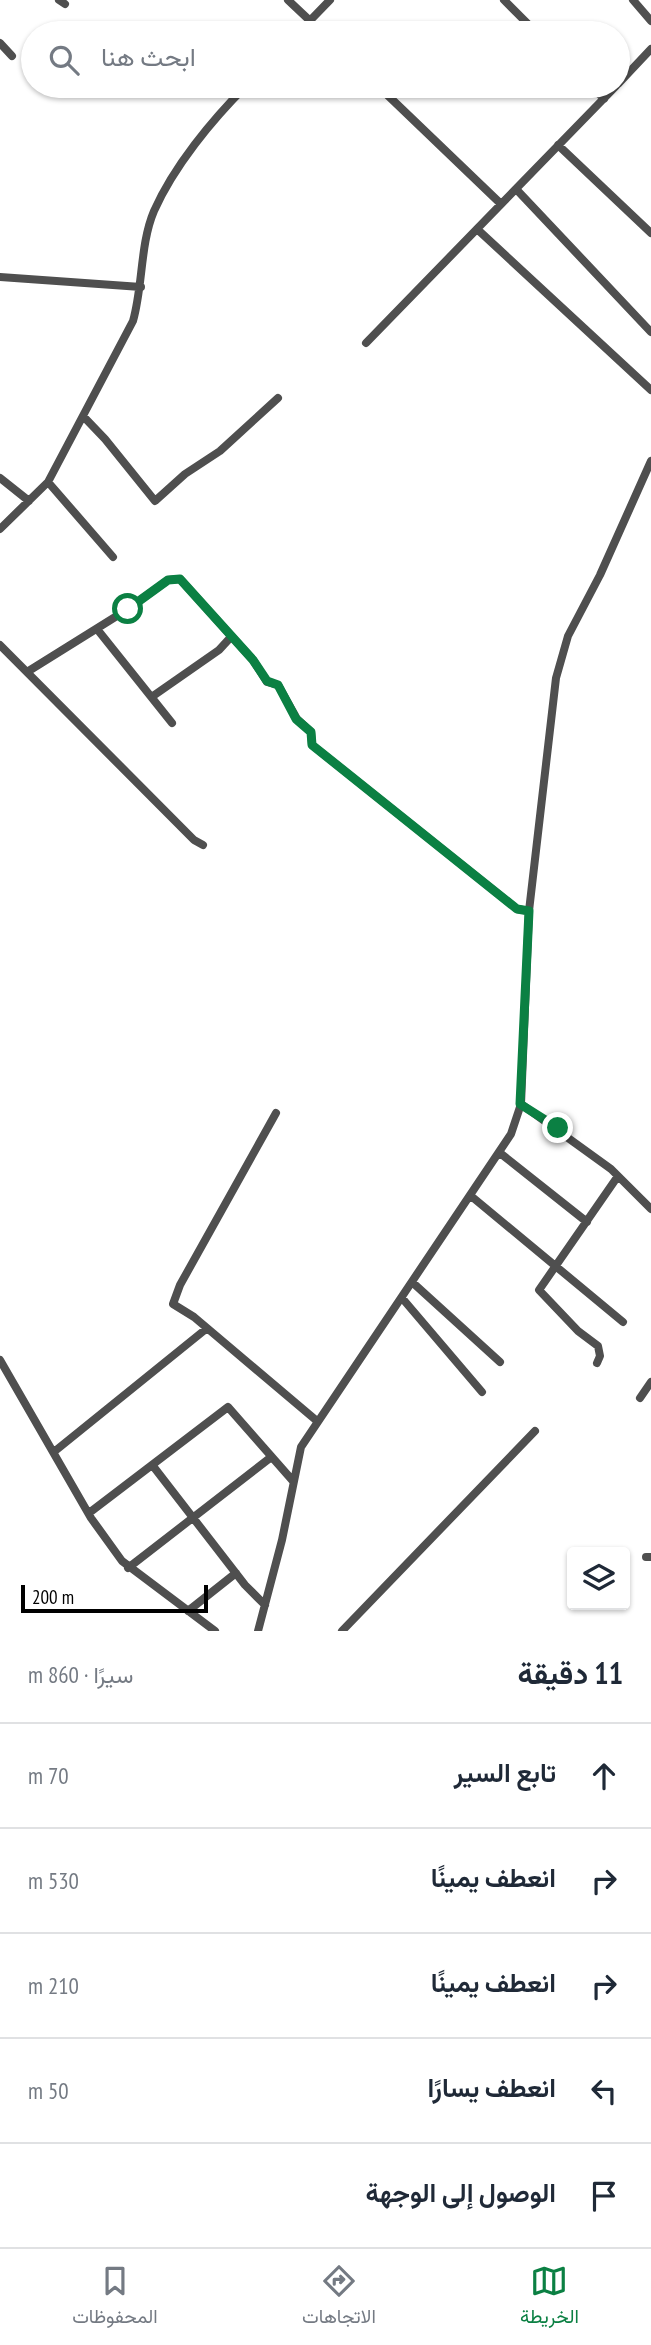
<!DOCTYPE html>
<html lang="ar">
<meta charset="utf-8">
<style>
:root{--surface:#fff;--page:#f6f6f7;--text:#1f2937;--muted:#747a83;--line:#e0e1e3;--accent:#0b8043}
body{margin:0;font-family:"PT Sans Narrow",Vazirmatn,sans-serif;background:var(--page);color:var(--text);direction:rtl}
.controls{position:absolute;right:21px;bottom:21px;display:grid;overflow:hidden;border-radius:7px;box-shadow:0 2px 5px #0004}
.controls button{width:63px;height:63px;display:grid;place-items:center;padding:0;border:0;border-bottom:2px solid var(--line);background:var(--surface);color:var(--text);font:35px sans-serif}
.scale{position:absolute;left:21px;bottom:18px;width:187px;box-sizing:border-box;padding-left:7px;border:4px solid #000;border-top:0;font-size:19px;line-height:24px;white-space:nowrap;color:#000;-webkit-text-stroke:5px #fff;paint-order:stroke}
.stop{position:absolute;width:21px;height:21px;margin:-16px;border:5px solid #0b8043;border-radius:50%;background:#fff}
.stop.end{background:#0b8043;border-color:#fff;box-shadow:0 2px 7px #0008}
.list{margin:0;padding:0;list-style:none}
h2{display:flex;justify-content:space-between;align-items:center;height:91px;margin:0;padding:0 28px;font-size:30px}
h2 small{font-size:23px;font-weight:400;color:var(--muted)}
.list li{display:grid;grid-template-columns:46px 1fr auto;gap:21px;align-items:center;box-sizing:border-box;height:105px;padding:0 28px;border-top:2px solid var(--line)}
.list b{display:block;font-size:26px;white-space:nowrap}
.list em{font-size:23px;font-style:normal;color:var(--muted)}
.icon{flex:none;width:38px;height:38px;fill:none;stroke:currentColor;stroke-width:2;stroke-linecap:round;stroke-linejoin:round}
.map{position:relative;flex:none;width:651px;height:1631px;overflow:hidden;direction:ltr}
.search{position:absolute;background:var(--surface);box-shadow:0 2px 5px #0004;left:21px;right:21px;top:21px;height:77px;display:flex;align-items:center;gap:18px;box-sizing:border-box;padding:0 24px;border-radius:38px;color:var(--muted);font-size:26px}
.sheet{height:616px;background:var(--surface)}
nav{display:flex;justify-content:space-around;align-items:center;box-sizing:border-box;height:98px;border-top:2px solid var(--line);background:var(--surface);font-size:19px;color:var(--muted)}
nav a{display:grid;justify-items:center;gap:4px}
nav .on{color:var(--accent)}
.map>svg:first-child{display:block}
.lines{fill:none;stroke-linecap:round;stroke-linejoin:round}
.minor{stroke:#4f4f4f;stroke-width:8}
.route{stroke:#0b8043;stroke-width:9}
</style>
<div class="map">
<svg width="651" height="1631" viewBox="0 0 651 1631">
<rect width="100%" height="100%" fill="#fff"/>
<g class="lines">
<path class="minor" d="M59,0l6,4
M288,0l35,33
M504,0l33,33
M633,0l18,21
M298,33l32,-33
M0,43l12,13
M618,84l33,-35
M378,86l123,118
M591,86l13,13
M558,145l93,88
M516,189l135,143
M477,229l174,161
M0,277l141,10
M366,343l250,-257
M83,416l22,23 50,62 30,-27 35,-23 58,-53
M0,478l29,23
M48,482l65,75
M0,529l48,-47 85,-161c10,-35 7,-77 21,-110 20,-45 58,-91 92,-125
M97,629l75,94
M0,645l194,195 9,5
M27,672l101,-63 40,-29 12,-1 73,81 14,22 11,3 19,34 14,13 1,13 205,164 12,2
M153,696l66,-46 11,-12
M521,1104l90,65 40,40
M276,1113l-96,172 -7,19 21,13 123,104
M500,1153l87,69
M471,1196l152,126
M412,1282l88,80
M402,1298l80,94
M0,1360l91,158 31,43 93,70
M597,1363l3,-7 -2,-10 -20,-15 -39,-41 79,-114
M640,1398l11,-16
M55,1451l151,-122
M153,1466l92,119 20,20
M89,1513l139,-106 65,74
M646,1557h5
M128,1568l142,-110
M188,1611l48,-38
M258,1631l24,-91 19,-93 210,-313 10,-30 8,-193 27,-233 12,-42 32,-61 51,-114
M342,1631l193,-200"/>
</g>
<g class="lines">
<path class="route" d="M128,609l40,-29 12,-1 73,81 14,21 11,4 18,34 15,13 1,13 205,164 12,2 -9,193 38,24"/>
</g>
</svg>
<div class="controls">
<button><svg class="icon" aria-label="layers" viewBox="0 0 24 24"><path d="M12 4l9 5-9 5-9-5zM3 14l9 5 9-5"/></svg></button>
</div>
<div class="scale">200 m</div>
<div class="stop" style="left:128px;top:609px"></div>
<div class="stop end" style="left:558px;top:1128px"></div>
<div class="search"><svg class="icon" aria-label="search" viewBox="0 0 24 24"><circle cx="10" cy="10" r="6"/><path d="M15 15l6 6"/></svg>ابحث هنا</div>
</div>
<section class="sheet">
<h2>11 دقيقة<small>سيرًا · 860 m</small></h2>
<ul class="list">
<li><svg class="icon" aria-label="ahead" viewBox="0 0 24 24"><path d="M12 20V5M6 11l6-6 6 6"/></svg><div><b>تابع السير</b></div><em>70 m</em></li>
<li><svg class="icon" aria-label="right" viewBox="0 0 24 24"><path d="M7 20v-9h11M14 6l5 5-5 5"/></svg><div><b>انعطف يمينًا</b></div><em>530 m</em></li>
<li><svg class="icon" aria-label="right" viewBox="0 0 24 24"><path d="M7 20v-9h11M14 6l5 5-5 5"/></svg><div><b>انعطف يمينًا</b></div><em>210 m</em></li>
<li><svg class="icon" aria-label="left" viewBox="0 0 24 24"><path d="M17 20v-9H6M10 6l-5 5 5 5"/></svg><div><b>انعطف يسارًا</b></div><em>50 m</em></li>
<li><svg class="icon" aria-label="arrive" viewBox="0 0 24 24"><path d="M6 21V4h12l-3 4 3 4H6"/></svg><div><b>الوصول إلى الوجهة</b></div></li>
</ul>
</section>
<nav>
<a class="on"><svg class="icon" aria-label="map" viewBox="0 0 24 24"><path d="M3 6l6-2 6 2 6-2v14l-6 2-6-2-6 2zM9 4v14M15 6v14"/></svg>الخريطة</a>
<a><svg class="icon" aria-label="directions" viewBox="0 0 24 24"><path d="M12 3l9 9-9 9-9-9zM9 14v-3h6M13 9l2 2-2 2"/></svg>الاتجاهات</a>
<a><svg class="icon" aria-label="saved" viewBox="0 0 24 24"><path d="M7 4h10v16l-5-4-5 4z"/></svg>المحفوظات</a>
</nav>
